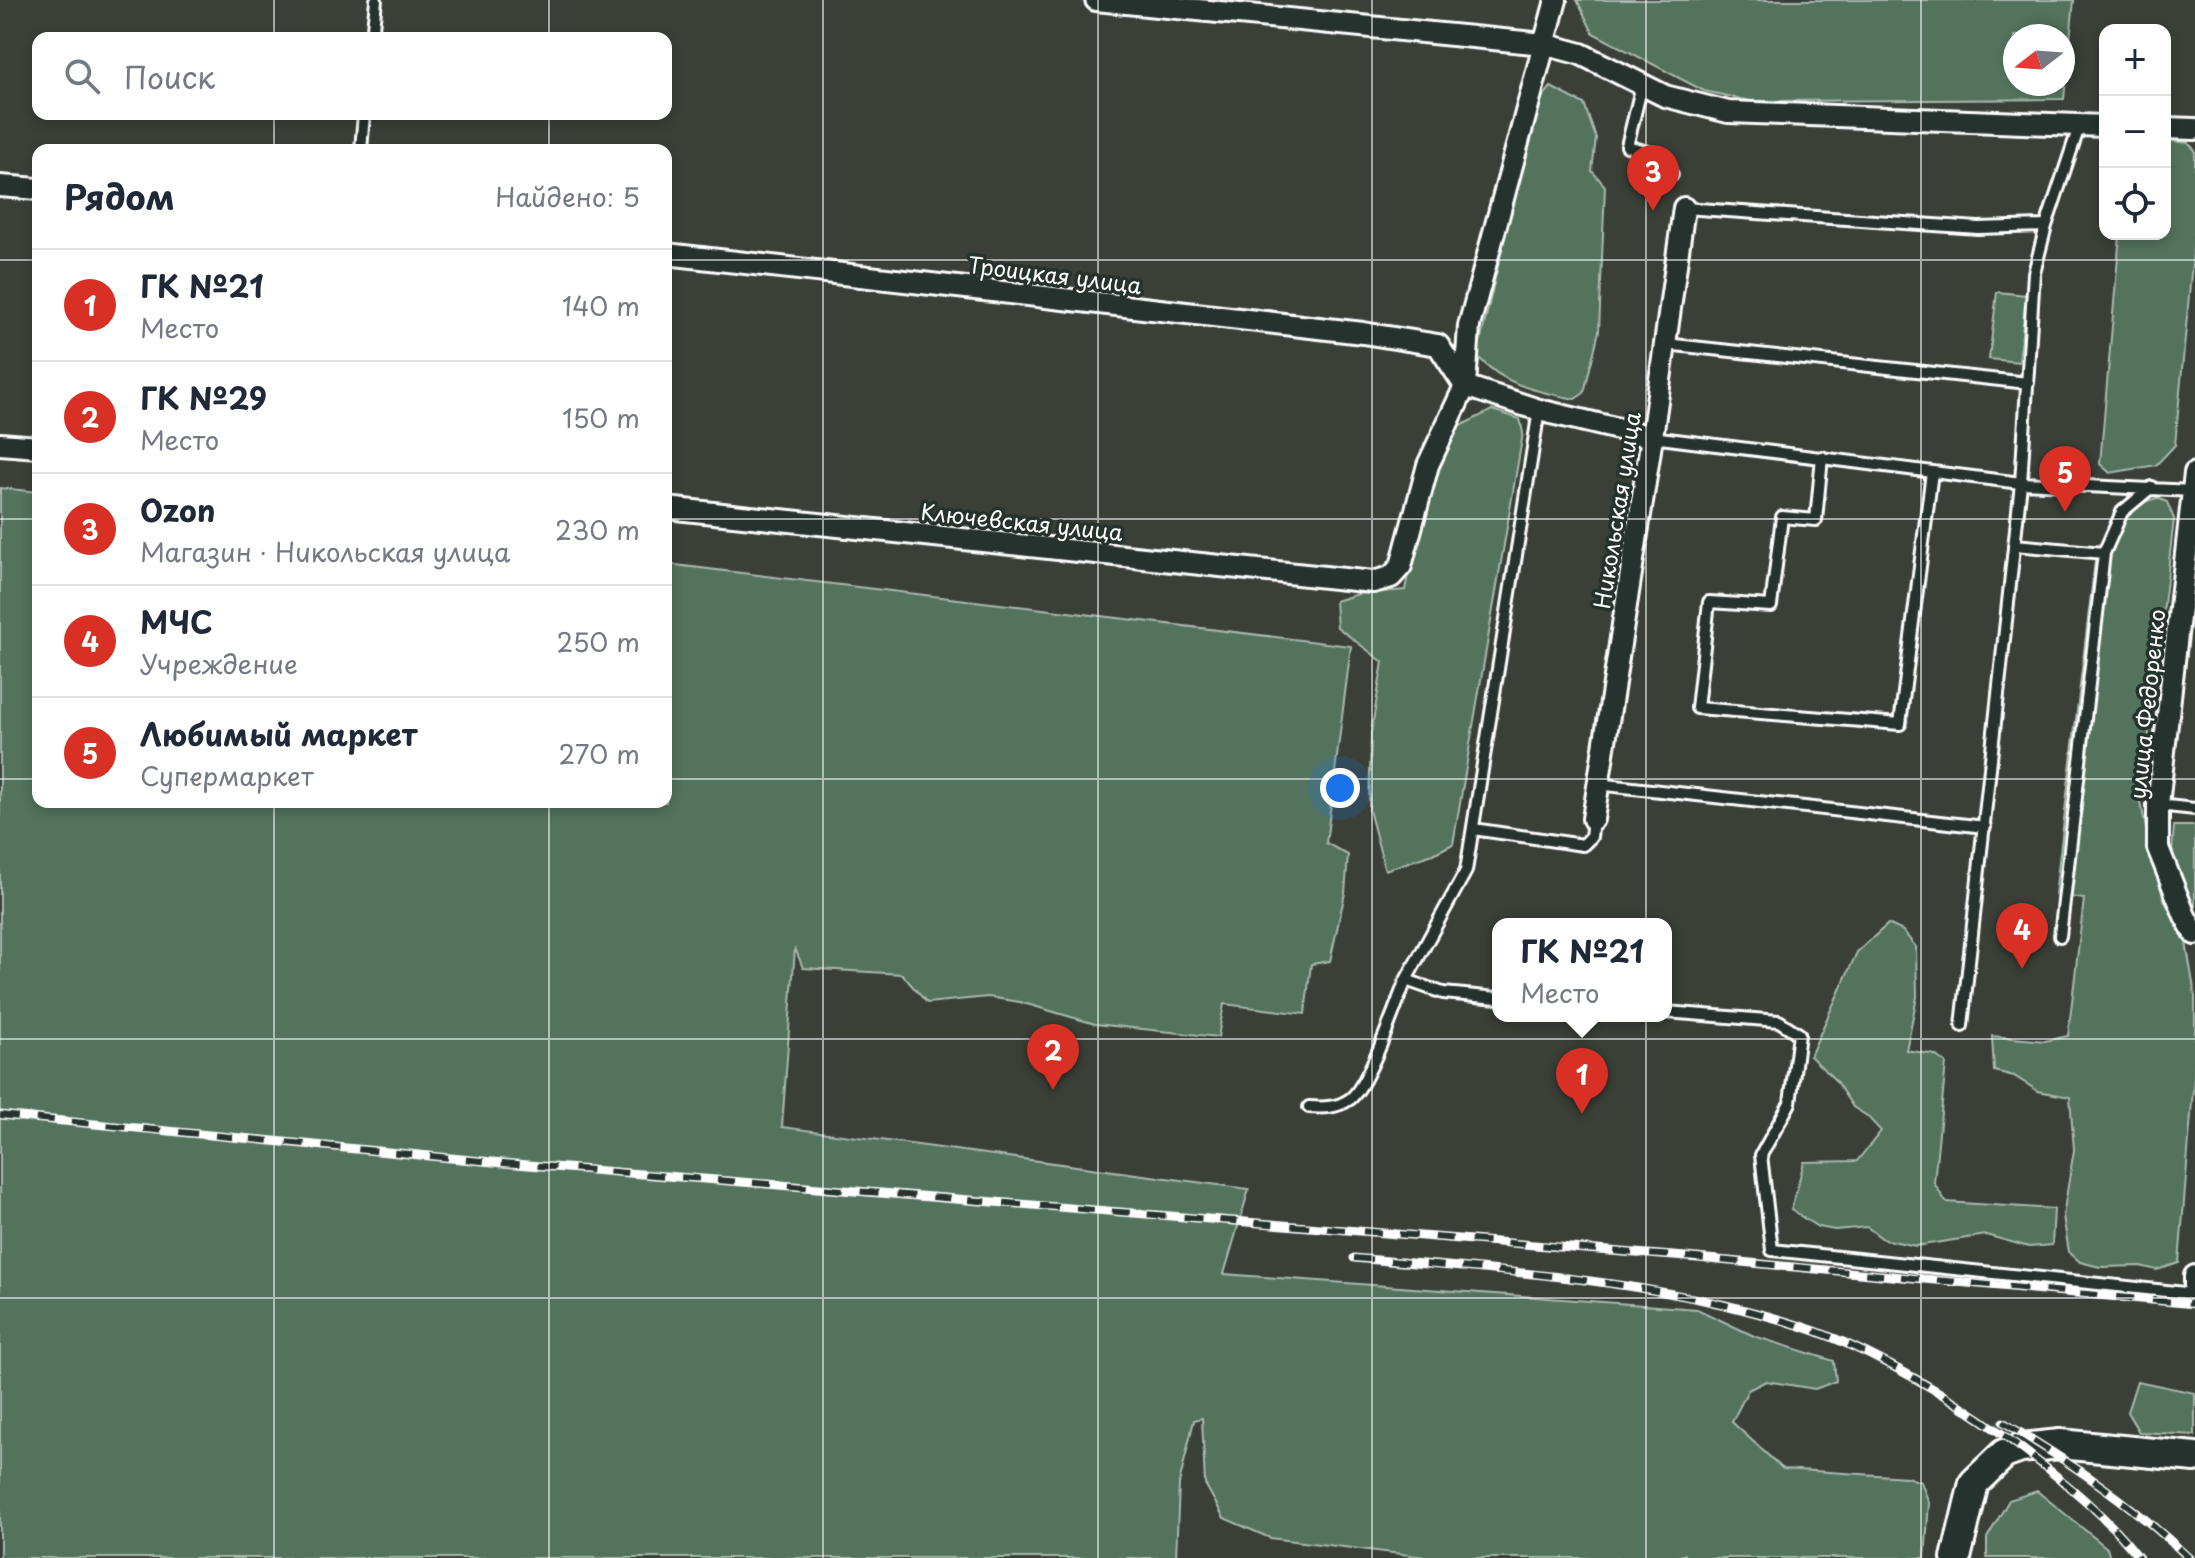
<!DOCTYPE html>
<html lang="ru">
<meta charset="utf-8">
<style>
:root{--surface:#fff;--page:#f6f6f7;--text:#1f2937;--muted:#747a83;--line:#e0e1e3;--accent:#d93025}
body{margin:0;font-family:"Playpen Sans",sans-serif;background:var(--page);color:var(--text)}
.controls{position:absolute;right:24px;top:24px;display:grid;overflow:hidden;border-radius:16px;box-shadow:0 4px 12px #0003}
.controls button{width:72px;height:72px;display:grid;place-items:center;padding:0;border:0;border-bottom:2px solid var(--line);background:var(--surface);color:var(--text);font:40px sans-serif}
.compass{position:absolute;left:2003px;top:24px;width:72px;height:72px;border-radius:50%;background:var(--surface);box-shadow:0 4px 12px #0003;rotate:253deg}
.you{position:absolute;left:1340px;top:788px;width:28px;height:28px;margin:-20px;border:6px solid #fff;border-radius:50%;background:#1a73e8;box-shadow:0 0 0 12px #1a73e833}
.badge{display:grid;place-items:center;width:52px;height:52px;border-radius:50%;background:var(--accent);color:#fff;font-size:26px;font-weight:700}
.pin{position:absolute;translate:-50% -66px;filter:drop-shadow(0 2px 4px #0008)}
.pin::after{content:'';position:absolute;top:42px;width:28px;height:24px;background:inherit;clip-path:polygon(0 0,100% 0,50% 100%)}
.popup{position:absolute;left:1492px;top:918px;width:180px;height:104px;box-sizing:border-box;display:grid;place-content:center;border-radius:16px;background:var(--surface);filter:drop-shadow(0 2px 6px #0005);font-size:26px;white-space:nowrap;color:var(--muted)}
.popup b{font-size:30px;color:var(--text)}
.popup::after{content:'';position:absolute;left:50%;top:100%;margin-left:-16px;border:16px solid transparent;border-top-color:var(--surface)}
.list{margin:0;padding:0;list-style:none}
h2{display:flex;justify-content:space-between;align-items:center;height:104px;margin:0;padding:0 32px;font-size:34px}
h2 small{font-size:26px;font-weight:400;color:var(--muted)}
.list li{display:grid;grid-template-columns:52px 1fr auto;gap:24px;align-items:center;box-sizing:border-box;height:112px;padding:0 32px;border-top:2px solid var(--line)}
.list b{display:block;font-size:30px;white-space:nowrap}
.list p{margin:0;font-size:26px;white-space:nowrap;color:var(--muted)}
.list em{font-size:26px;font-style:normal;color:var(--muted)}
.icon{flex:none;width:44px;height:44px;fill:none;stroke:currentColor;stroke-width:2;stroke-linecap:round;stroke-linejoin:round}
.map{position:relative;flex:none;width:2195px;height:1558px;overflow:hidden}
.search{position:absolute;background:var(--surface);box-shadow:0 4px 12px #0003;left:32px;top:32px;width:640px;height:88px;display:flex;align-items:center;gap:20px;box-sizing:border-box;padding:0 28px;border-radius:16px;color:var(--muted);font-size:30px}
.panel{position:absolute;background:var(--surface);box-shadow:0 4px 12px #0003;left:32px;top:144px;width:640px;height:664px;border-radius:16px}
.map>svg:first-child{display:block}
.green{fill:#53735d;stroke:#a9b9ae;stroke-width:2;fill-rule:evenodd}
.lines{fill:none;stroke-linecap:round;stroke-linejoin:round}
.service-casing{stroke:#fff;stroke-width:16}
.minor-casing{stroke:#fff;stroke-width:26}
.secondary-casing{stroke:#fff;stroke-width:34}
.service{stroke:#26332d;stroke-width:10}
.minor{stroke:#26332d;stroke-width:20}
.secondary{stroke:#26332d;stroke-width:28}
.rail-casing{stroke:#fff;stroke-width:9}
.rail{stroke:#26332d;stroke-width:6;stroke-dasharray:18;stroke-linecap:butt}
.grid{fill:none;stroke:#fff;stroke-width:2;stroke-opacity:0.55}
.labels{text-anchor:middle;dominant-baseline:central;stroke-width:7;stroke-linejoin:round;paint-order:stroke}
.street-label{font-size:22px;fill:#fff;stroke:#26332d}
</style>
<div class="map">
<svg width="2195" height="1558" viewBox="0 0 2195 1558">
<rect width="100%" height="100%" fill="#3a4038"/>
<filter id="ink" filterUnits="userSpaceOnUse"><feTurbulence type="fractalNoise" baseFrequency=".0125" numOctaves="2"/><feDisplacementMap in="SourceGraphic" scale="16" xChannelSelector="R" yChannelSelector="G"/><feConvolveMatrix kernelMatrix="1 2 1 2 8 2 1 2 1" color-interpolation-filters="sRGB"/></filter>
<g filter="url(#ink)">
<path class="green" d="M1577,0h497l-10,99 -314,2 -46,-10 -111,-58zM2015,36h48v48h-48z
M1551,87l33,17 12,34 -4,33 13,15 -6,145 -15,62 -9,6c-39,-8 -70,-13 -98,-43l58,-250z
M2165,140l23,3 7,7v81l-20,214 -19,20 -46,8 -10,-9 20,-230h45z
M1997,292l29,3 -7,67 -30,-3z
M1492,410l28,9 3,14 -70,411 -20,10 -48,16 -16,-60 2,-77 12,-71 -46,-35 -2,-26 23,-7 47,-4 14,-71 37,-91z
M0,488l38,4v310h628v-238l685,82 -25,197 22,12 -3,38 -15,68 -19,3 -6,50 -81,-10 -6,33 -123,-13 -75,-22 -32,-5 -61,6 -25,-29 -99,-6 -8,-20 -13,179 467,62 -25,85 473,35 57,27 80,25 2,20 -21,8 -49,-8 -18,9 -16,32 51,47 124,8 14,5 8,21 -4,55h-246l7,-4 -11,4h-241l-164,-20 -46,-20 -19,-34 -3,-66 -8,2 -15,64 -3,74h-1176z
M2157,498l10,4 7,17 -33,283 10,56 14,44 20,34 10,59v71l-16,197 -22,7 -17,-4 -40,1 -20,-5 -11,-10 -6,-36 11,-66 -4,-53 -32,-6 -24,-15 -20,-5 -2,-35 53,5 23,-5 16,-137 -29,-4 40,-335c17,-26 31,-55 62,-62z
M2174,826h21v84l-23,-57z
M1888,924l15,7 13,16 1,50 -11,53 29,5 11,8 -12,120 12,19 108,7 -2,36 -23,2 -43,-12 -70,11 -33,-7 -16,-12 -32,3 -17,-3 -27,-17 13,-48 53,-1 24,-30 -14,-15 -14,-9 -18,-27 -25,-24 47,-104z
M2137,1381l58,12v42l-56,-3 -12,-20z
M2037,1491l70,57 3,10h-123v-20l22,-38z"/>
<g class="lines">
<defs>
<path id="service" d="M372,38l4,-38
M1642,85l-15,61 34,10 11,19
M361,150l3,-36
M1684,208l294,20 68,-2
M1665,344l363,39
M1652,437l369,46 172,8
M1822,457l-6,63 -34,-3 -11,89 -62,-4 -12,106 203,16 32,-252
M2014,545l90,8
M1597,784l388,43
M2158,805l37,4
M1473,829l110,16 8,-8 2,-18
M2060,936l44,-383 18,-41 30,-25
M1498,998l-55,-5 -37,-13 60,-109 73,-461
M1666,1012l113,9 20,13 -9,69 -29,52 11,95 423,44
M1962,1026l59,-543 13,-210 12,-47 34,-102
M1309,1107c15,1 28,1 41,-8 19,-14 46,-95 56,-119"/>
<path id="minor" d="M1096,0l448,44 37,10 84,42 63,16 377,14
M2165,128l30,1
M0,186l38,3
M666,254l697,79 75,12 27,41 74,24 113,27
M0,444l38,3
M2195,473l-37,332v43l27,68 10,18
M666,508l707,74 18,-5 10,-11 27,-101 37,-79 4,-60 87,-326
M1593,819l59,-382 32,-229
M2195,1294v-18"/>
<path id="secondary" d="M1956,1558l18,-75 30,-29 17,-6 39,-4 135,13"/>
</defs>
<use href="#service" class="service-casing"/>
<use href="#minor" class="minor-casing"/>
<use href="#secondary" class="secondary-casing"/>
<use href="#service" class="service"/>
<use href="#minor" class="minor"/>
<use href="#secondary" class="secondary"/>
<defs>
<path id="rail" d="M0,1115l503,48 1183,94 509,47
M1354,1258c124,11 246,18 367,46 41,10 83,21 122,38 64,29 126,66 182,109 42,33 81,64 114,107
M2003,1422c67,40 129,82 186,136"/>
</defs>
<use href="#rail" class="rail-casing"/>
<use href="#rail" class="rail"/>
</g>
</g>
<path class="grid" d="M274,0v38M549,0v38M823,0v1558M1098,0v1558M1372,0v1558M1646,0v1558M1921,0v1558M274,114v36M549,114v36M0,260h38M666,260h1529M0,519h38M666,519h1529M0,779h38M666,779h1529M274,802v756M549,802v756M0,1039h2195M0,1298h2195"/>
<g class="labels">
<g class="street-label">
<text transform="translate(1055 274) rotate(7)">Троицкая улица</text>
<text transform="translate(1616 510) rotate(-81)">Никольская улица</text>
<text transform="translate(1022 521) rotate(6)">Ключевская улица</text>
<text transform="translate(2146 704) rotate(-84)">улица Федоренко</text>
</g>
</g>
</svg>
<div class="controls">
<button>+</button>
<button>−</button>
<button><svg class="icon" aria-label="locate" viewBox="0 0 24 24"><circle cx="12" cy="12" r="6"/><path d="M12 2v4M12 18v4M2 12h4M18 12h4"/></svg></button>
</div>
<svg class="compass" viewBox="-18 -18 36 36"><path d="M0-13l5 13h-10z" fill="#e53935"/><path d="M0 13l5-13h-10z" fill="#747a83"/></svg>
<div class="you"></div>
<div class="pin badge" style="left:1582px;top:1114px">1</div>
<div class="popup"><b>ГК №21</b>Место</div>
<div class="pin badge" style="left:1053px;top:1090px">2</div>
<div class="pin badge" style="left:1653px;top:211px">3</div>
<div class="pin badge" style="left:2022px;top:969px">4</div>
<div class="pin badge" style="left:2065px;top:512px">5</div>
<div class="search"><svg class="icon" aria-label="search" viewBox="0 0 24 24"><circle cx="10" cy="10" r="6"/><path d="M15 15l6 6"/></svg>Поиск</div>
<section class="panel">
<h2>Рядом<small>Найдено: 5</small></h2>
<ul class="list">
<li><span class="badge">1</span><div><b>ГК №21</b><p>Место</p></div><em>140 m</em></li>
<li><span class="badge">2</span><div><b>ГК №29</b><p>Место</p></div><em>150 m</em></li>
<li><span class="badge">3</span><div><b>Ozon</b><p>Магазин · Никольская улица</p></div><em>230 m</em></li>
<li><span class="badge">4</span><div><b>МЧС</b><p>Учреждение</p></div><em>250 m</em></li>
<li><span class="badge">5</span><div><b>Любимый маркет</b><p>Супермаркет</p></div><em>270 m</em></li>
</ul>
</section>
</div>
